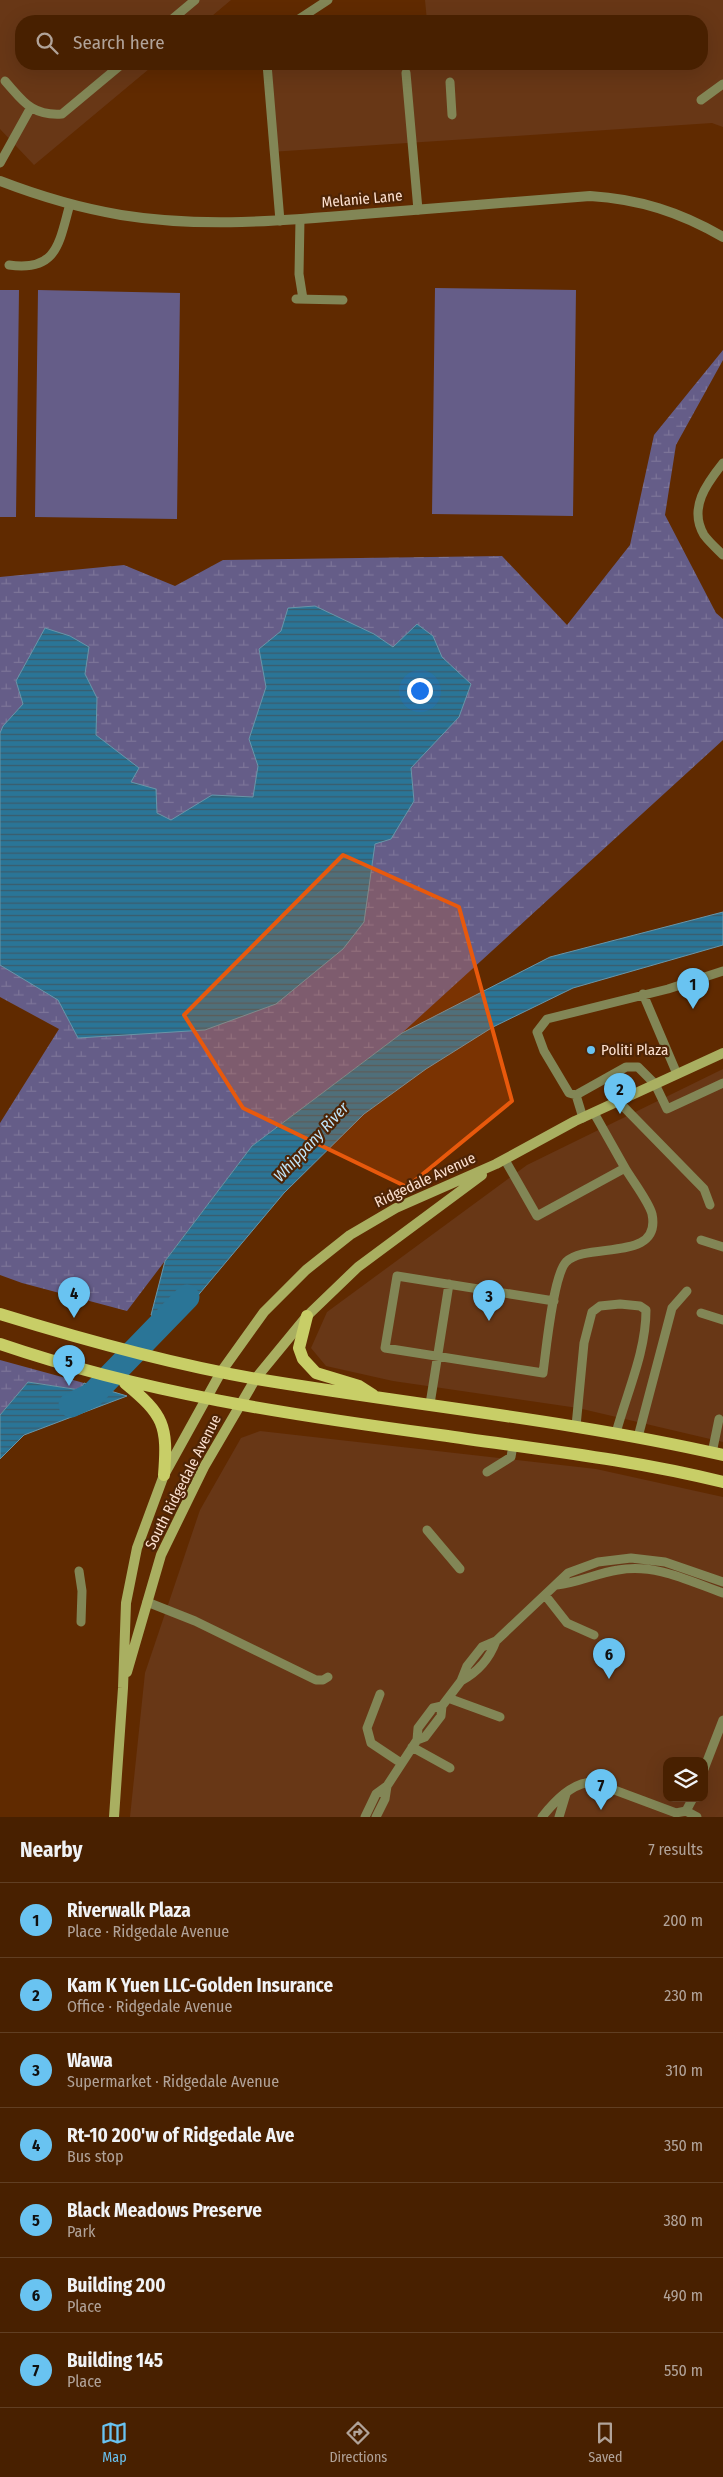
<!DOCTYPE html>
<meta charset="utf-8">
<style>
:root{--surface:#482000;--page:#4f280a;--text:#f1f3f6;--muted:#b1a399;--line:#603e22;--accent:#69c3f1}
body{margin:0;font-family:"Fira Sans Condensed",sans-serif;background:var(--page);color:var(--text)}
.controls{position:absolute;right:15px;bottom:15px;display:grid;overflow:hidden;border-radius:10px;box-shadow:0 5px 20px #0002}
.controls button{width:45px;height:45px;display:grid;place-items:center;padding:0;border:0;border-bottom:1px solid var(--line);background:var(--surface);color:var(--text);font:25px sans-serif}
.you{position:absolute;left:419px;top:690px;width:18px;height:18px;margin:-12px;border:4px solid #fff;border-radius:50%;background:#1a73e8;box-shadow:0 0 0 8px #1a73e833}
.badge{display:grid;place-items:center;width:32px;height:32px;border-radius:50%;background:var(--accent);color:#111;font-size:16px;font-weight:700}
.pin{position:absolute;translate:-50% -41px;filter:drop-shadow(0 1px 2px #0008)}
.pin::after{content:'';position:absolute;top:26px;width:18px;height:15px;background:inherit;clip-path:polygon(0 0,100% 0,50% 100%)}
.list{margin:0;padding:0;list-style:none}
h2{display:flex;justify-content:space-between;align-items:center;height:65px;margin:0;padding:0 20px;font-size:21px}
h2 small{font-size:16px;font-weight:400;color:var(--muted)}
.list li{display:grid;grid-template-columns:32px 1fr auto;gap:15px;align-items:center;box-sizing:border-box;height:75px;padding:0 20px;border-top:1px solid var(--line)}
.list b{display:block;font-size:19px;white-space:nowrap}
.list p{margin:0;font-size:16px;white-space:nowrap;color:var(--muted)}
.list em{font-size:16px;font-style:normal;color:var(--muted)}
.icon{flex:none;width:28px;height:28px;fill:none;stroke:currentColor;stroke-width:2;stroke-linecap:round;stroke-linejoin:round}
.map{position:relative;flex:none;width:723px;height:1817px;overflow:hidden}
.search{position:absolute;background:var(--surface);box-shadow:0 5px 20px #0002;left:15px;right:15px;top:15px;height:55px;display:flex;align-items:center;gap:12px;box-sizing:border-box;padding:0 18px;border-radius:20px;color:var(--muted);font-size:19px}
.sheet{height:590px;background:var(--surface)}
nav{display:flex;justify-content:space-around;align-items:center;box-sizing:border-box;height:70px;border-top:1px solid var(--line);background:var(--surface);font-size:14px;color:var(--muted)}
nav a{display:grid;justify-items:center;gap:2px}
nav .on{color:var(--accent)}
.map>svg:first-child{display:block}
.built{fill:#683716;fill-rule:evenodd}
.wetland{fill:url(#wetland-marsh)}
.green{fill:#655d88}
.water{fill:url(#water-rules);stroke:#6995a8}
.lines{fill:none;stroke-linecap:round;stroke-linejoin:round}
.river{stroke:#2a7597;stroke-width:25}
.service{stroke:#828656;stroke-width:9}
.tertiary{stroke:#828656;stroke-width:10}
.secondary{stroke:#a9af61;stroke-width:10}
.primary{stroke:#c8ce67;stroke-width:12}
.marked{fill:#e8590c;fill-opacity:0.2;stroke:#e8590c;stroke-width:4;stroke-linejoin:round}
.poi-dot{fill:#69c3f1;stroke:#4e2405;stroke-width:2}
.labels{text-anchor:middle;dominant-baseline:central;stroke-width:4.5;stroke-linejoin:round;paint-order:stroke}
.street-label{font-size:15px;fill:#fde1d1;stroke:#4e2405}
.poi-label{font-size:15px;fill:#fde1d1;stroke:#4e2405;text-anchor:start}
.water-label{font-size:16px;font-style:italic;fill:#c0e5fa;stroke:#4e2405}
</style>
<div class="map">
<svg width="723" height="1817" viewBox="0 0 723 1817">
<defs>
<pattern id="wetland-marsh" width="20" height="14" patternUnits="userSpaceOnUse" patternTransform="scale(1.25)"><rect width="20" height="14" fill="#655d88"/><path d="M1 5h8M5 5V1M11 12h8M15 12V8" fill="none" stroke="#7c7498"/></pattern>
<pattern id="water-rules" width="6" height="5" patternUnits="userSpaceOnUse" patternTransform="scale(1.25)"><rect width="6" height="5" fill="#2a7597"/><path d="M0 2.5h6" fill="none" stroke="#3b5c6b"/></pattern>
</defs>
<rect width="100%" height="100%" fill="#602a00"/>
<path class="built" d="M0,0h231l-25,21h-185v43h134l-121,101 -34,-36z
M425,0h298v127l-11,-4 -442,29 -6,-85 52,-3h386v-43h-275z
M723,1069v373l-145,-34 -185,-27 -67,-15 -15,-18 16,-36 200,-147z
M260,1431l336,38 127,28v320h-593l15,-144 55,-163 41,-72zM667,1761h37v37h-37z"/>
<path class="wetland" d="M723,350v10l-47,85 -11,70 51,98 7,6v121l-321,293 -150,113 -125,165 -105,-28 -22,-8v-152l59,-94 -59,-32v-420l124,-12 51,21 48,-26 279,-4 65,69 63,-80 24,-110z
M0,1360l84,23 -4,7 -52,-8 -28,33z"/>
<path class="green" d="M435,288l141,2 -3,226 -141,-2z
M0,290h19l-3,227h-16z
M38,290l142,3 -3,226 -142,-2z"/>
<path class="water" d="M315,606l59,28 19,13 24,-23 16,12 9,21 29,27 -12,33 -48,51 3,33 -23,38 -16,5 -11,78 -21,27 -67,55 -71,26 -127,8 -20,-38 -58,-35v-232l3,-7 20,-22 -7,-23 29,-53 25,8 19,11 -4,27 12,24 -1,37 43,33 -8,14 25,7 1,24 14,7 41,-25 41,2 5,-31 -9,-27 17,-52 -7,-38 22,-18 7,-23z
M723,912v33l-150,43 -80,39 -67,42 -62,45 -80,79 -110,131 -23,-9 14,-54 87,-115 150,-113 148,-76z
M28,1382l52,8 4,-7 43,13 -103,39 -24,24v-44z"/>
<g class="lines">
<path class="river" d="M71,1405l21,-10 95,-98"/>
<path class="service" d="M170,21l25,-21
M296,21l32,-21
M267,64l13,157
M406,73l12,137
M5,81c18,20 26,35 57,33l60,-50
M450,82l2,33
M701,100l22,-16
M0,163l30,-54
M300,219l-1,55 4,25
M9,265c49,7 50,-23 61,-61
M296,299l47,1
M723,463c-16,20 -35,45 -19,72 5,7 13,14 19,20
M643,994l34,80
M576,1095l-7,-2 -25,-42 -7,-19 10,-13 121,-30 55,-18
M618,1101l86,88 6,16
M583,1118l-7,-23 50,-28h12l17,17 12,25 56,-26
M505,1160l32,56 88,-48 -31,-55
M701,1240l22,7
M554,1301l-157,-25 -12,72 158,25c3,-22 10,-97 23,-111 21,-21 96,1 86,-48 -3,-12 -20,-34 -27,-46
M701,1313l22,7
M430,1404l19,-120
M576,1426l8,-83 8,-31 8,-6 20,-2 20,2 6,4c0,42 -19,82 -30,123
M638,1437l34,-129 15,-17
M712,1453l7,-34
M487,1472l24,-15 2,-12
M427,1530l33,39
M79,1571l3,20 -1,31
M557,1585c21,-2 40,-12 61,-15 37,-7 71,11 105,23
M545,1595l22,28 27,12
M147,1602l48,19 121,59h7l5,-3
M461,1681c17,-9 28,-21 35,-40
M380,1694l-13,34 4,15 30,20
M448,1698l52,19
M417,1740l8,-3 16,-21 1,-10 19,-25 6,-15 15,-19 14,-6 72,-68 30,-11 33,-4 34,4 58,20
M412,1747l38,21
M704,1769l19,-49
M686,1811l11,6
M365,1817l11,-23 11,-8 30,-46 1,-12 15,-20 9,-2
M376,1817l9,-18 2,-13
M542,1817c12,-15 30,-35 51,-35l83,31 10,-2 7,-13
M559,1817l7,-23"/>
<path class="tertiary" d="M0,181c39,15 79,27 121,34 80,13 161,6 242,-1 76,-6 151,-12 227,-18 49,3 90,16 133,41"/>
<path class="secondary" d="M127,1672l34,-117 43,-88 52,-89 51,-62 51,-49 124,-92
M114,1817l9,-129 3,-85 11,-55 27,-73 57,-103 43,-60 42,-42 44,-35 46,-27 100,-44 79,-43 148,-68"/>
<path class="primary" d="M0,1314c84,26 170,50 257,65 155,26 312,41 466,76
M307,1316l-8,32 4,11 13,14 43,13 14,9
M0,1344c143,49 291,71 440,91 95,14 190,24 283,47
M125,1383c39,32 43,42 39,92"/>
</g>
<path class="marked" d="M343,855l116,52 53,194 -105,86 -164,-79 -59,-93z"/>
<circle class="poi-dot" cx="591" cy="1050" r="5"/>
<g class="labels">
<g class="street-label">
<text transform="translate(362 199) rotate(-5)">Melanie Lane</text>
<text transform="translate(425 1180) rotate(-25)">Ridgedale Avenue</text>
<text transform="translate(183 1482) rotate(-63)">South Ridgedale Avenue</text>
</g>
<g class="poi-label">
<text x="601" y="1050">Politi Plaza</text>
</g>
<g class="water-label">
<text transform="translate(311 1142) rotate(-47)">Whippany River</text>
</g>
</g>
</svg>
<div class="controls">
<button><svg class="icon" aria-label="layers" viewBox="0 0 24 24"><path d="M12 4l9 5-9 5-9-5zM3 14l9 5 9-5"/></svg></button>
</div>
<div class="you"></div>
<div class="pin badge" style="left:693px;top:1009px">1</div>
<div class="pin badge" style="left:620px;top:1114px">2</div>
<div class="pin badge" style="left:489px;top:1321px">3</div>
<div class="pin badge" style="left:74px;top:1318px">4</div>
<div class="pin badge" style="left:69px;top:1386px">5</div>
<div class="pin badge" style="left:609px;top:1679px">6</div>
<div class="pin badge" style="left:601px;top:1810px">7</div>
<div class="search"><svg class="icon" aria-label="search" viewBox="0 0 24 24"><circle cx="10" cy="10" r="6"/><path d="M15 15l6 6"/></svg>Search here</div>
</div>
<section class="sheet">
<h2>Nearby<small>7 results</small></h2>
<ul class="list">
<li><span class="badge">1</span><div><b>Riverwalk Plaza</b><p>Place · Ridgedale Avenue</p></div><em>200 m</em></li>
<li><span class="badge">2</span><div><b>Kam K Yuen LLC-Golden Insurance</b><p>Office · Ridgedale Avenue</p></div><em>230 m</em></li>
<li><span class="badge">3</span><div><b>Wawa</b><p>Supermarket · Ridgedale Avenue</p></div><em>310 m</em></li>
<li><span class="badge">4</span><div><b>Rt-10 200'w of Ridgedale Ave</b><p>Bus stop</p></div><em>350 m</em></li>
<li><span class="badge">5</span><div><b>Black Meadows Preserve</b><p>Park</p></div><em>380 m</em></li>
<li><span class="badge">6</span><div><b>Building 200</b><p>Place</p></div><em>490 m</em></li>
<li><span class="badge">7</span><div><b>Building 145</b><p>Place</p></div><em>550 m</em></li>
</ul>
</section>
<nav>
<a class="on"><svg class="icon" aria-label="map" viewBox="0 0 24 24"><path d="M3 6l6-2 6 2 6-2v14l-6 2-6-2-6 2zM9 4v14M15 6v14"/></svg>Map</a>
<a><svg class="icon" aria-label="directions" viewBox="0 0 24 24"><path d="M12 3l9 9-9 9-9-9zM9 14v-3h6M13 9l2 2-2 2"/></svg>Directions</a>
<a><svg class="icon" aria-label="saved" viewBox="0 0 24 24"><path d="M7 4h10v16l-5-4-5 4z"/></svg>Saved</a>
</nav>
